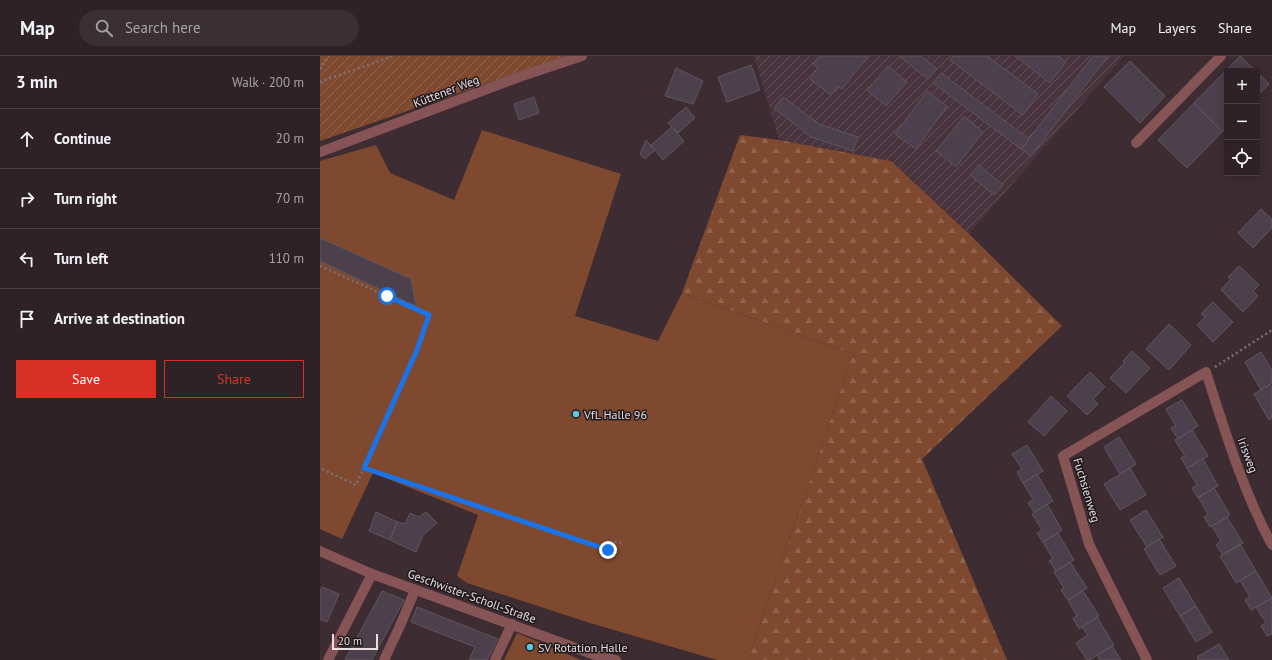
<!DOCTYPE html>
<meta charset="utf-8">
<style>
:root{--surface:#2e2226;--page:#3a2f32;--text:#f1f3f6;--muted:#a7a4a7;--line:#493f43;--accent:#d93025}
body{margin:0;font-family:"PT Sans",sans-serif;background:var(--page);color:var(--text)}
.controls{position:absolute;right:12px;top:12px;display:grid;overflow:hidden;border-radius:0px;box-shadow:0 2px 10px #0003}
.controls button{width:36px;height:36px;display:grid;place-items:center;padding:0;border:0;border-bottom:1px solid var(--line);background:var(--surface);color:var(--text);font:20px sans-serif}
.scale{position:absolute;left:12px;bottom:10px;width:46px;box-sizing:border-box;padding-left:4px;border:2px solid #e9dee2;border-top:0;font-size:11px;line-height:14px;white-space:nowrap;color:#e9dee2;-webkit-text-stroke:3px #1f181b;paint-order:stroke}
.stop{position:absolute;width:12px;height:12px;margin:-9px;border:3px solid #1a73e8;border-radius:50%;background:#fff}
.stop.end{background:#1a73e8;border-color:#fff;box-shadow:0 1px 4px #0008}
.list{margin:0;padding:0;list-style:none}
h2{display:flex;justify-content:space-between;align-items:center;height:52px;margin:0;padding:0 16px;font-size:17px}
h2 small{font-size:13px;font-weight:400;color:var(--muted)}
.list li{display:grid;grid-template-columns:26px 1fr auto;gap:12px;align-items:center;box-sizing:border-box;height:60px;padding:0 16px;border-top:1px solid var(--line)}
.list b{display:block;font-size:15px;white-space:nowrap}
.list em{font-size:13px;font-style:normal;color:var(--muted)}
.actions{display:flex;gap:8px;padding:12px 16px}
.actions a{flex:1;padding:9px 0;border:1px solid var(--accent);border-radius:0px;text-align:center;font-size:14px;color:var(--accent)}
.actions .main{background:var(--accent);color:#fff}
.icon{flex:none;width:22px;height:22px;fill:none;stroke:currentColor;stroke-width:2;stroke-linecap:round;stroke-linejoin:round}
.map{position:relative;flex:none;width:952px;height:604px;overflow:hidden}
header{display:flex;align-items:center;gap:24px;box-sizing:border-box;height:56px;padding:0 20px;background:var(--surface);border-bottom:1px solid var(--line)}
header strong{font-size:19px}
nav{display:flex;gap:22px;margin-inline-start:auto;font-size:14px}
.search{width:280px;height:36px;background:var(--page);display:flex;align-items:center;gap:10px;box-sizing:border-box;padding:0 14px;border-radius:22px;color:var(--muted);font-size:15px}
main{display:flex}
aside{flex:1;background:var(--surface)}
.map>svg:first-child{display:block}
.industrial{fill:url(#industrial-furrows)}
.forest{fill:url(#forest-firs)}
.garden{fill:url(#garden-furrows)}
.pitch{fill:#7e492f}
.building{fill:#4c404c;stroke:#605461}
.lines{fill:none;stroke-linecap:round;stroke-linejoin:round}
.path{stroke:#7d6f74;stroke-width:2.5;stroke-dasharray:2 3;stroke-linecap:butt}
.minor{stroke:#865455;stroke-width:10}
.route{stroke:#1a73e8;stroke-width:5}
.poi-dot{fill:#57c9e2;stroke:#1f181b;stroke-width:1.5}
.labels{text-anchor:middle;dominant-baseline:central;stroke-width:3;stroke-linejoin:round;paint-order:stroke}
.street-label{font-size:12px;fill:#e9dee2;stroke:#1f181b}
.poi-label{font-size:12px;fill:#e9dee2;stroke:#1f181b;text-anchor:start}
</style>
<header>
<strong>Map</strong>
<div class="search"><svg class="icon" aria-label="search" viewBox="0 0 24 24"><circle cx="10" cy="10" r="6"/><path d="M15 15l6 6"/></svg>Search here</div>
<nav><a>Map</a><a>Layers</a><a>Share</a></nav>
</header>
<main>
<aside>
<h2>3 min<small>Walk · 200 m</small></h2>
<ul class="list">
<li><svg class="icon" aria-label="ahead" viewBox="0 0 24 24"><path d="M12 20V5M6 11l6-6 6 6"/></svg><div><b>Continue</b></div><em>20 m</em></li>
<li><svg class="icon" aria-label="right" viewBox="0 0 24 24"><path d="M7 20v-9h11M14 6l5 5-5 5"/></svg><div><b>Turn right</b></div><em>70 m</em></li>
<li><svg class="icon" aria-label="left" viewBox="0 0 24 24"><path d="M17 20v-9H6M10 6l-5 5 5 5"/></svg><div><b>Turn left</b></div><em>110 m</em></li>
<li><svg class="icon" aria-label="arrive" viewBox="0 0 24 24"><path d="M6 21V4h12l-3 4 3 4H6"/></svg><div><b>Arrive at destination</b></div></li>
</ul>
<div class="actions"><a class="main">Save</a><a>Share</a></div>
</aside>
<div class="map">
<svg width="952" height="604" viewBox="0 0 952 604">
<defs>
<pattern id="industrial-furrows" width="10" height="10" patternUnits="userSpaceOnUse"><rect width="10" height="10" fill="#49333d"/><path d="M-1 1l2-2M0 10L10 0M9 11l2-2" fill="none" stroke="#635059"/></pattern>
<pattern id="forest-firs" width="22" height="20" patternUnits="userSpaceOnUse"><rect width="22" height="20" fill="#7e492f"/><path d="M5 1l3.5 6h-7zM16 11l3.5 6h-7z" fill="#90634d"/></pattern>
<pattern id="garden-furrows" width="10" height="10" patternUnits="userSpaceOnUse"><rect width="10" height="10" fill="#7e492f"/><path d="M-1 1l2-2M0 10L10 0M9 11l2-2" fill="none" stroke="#90634d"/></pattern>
</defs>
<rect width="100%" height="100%" fill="#3d2d33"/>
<path class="industrial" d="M434,0h370l-155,178 -78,-73 -112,-21z"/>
<path class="forest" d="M420,79l39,5 112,21 78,73 93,92 -140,133 85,201h-259l105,-306 -171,-61z"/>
<path class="garden" d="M0,0h247l-247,85z"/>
<path class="pitch" d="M162,74l139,44 -46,142 83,25 24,-48 171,61 -105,306h-31l-127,-37 -123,-40 -10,-7 21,-61 -105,-42 -31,66 -22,-10v-368l56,-16 14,28 64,27z
M197,577l64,27h-77z"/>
<path class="building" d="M499,0h49l-26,33 -4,-3 -7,9 -21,-16 8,-11 -5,-4z
M579,0h22l16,13 -9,10z
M633,0h34l51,38 -15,21 -73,-55z
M695,0h43l8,6 -16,21z
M773,0h15l-77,100 -10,-7z
M920,0l16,15h-29v56l-5,5 -28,-29z
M810,5l35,35 -25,27 -36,-36z
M431,9l9,25 -33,12 -9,-25z
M568,10l19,16 -21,24 -19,-16z
M356,12l27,13 -10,23 -28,-8z
M937,16l12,12 -12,12z
M621,17l88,66 -8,10 -88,-66z
M607,35l20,15 -31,43 -21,-15z
M214,41l5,16 -20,7 -5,-16z
M463,41l36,27 39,13 -5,14 -42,-14 -37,-29z
M874,47l28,29 -35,36 -29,-28z
M366,51l9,11 -17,15 -10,-10z
M644,60l19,16 -27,35 -20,-16z
M352,71l12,14 -21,19 -12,-15z
M326,84l9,10 -10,9 -5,-5z
M659,109l24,20 -9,10 -24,-20z
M941,153l11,10v9l-19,20 -15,-15z
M0,182l91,41 5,27 -96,-45z
M919,210l20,19 -6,6 5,5 -15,16 -22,-22 10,-11 -3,-2z
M893,246l20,20 -20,20 -16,-17 8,-8 -4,-3z
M849,268l22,21 -22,25 -23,-21z
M812,295l18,17 -24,25 -16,-15 15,-16 -2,-1z
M941,296l11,18v13l-11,7 -16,-28z
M770,316l15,15 -12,12 5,5 -11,11 -20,-19z
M950,328l2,3v31l-3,2 -15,-26z
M731,340l16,15 -23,25 -16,-14z
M862,344l16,26 -20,13 -7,-11 5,-2 -10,-17z
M872,374l16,26 -21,12 -6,-10 4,-2 -10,-16z
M799,381l17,27 -16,10 -16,-27z
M707,389l16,26 -20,12 -6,-11 5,-3 -10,-15z
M883,403l15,27 -20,12 -6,-10 5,-3 -10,-17z
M810,412l16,27 -26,15 -16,-26z
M717,418l16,27 -19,11 -6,-9 5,-4 -10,-16z
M894,432l16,27 -20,12 -6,-10 4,-3 -10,-17z
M727,448l15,26 -19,12 -6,-9 5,-3 -10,-16z
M826,454l17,27 -16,10 -17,-27z
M56,456l21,10 -7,18 -21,-9z
M106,456l11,11 -14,12 -7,17 -26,-12 7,-18 8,2 5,-11 9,4z
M907,461l16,26 -20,12 -7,-10 5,-4 -9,-15z
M738,477l16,27 -18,11 -7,-10 4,-2 -10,-17z
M839,483l17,27 -16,9 -16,-26z
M920,488l16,27 -20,12 -16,-27z
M750,506l17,26 -19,12 -7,-10 3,-2 -10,-16z
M936,515l16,27 -21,12 -6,-10 5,-3 -10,-17z
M859,522l17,28 -16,10 -17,-28z
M2,531l17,7 -12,28 -7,-3v-28z
M62,535l22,9 -32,60h-27z
M763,535l16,25 -20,13 -6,-11 4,-2 -9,-16z
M952,542v36l-5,2 -6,-10 5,-3 -10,-16z
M876,550l16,26 -16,10 -16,-26z
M97,551l81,32 -11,21h-18l6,-13 -64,-25z
M777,561l17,28 -25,15h-2l-11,-17 12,-8 -6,-8z
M899,588l10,16h-30l-2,-3z
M792,590l9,14h-21l-3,-5z"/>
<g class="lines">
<path class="path" d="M0,13l9,-13
M0,26l73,-26
M0,210l109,49 -12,35 -61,135 -36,-17
M895,311l57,-37
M44,412l244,82 4,-9 9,2"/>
<path class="minor" d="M816,87l85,-87
M0,96l199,-75 63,-21
M0,495l52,23 223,81 21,5
M8,604l44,-86
M64,604l15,-32 16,-38
M175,604l17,-36
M827,604l-58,-116 -26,-88 143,-84c19,59 37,119 66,173"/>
</g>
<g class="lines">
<path class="route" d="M67,240l42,19 -12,35 -53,118 244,82"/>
</g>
<g class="poi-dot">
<circle cx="256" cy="358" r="4"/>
<circle cx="210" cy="591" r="4"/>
</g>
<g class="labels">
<g class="street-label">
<text transform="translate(126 35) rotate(-21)">Küttener Weg</text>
<text transform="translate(928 399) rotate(69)">Irisweg</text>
<text transform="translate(767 434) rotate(73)">Fuchsienweg</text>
<text transform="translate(152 540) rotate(20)">Geschwister-Scholl-Straße</text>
</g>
<g class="poi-label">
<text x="264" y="358">VfL Halle 96</text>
<text x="218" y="591">SV Rotation Halle</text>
</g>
</g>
</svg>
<div class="controls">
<button>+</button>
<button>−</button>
<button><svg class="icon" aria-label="locate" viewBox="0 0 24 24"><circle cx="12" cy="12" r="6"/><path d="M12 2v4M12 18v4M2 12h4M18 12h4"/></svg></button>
</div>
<div class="scale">20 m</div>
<div class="stop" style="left:67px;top:240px"></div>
<div class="stop end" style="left:288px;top:494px"></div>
</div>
</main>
